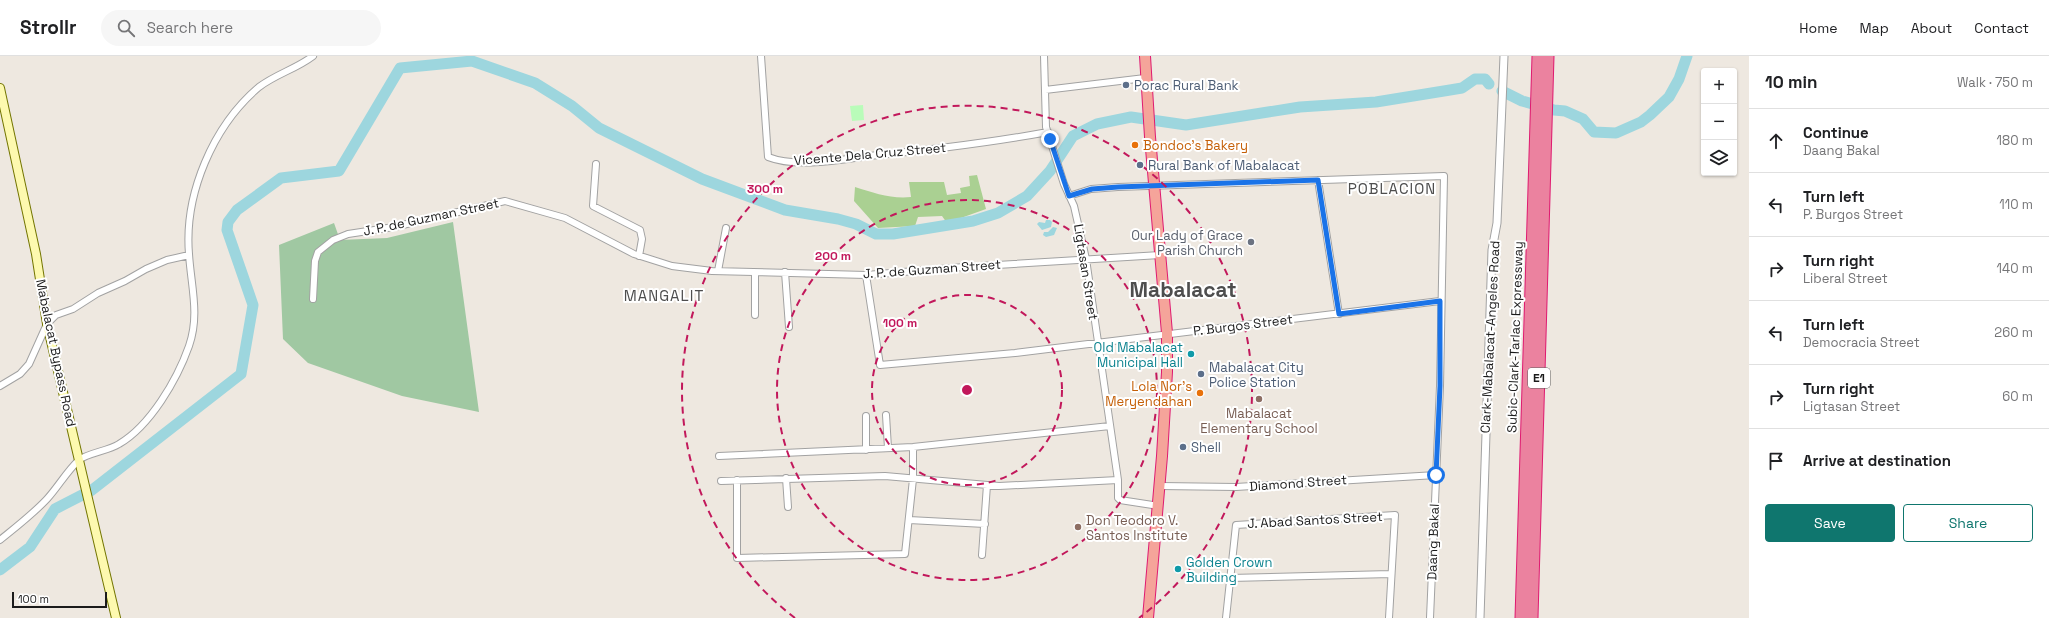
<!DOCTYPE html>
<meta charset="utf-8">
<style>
:root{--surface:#fff;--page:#f6f6f6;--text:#202124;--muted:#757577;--line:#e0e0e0;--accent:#0f766e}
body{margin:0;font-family:"Space Grotesk",sans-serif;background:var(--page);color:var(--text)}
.controls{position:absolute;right:12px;top:12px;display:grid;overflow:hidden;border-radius:4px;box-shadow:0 1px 3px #0004}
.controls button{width:36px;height:36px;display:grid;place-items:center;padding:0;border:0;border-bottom:1px solid var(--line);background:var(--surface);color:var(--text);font:20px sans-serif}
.scale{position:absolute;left:12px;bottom:10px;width:95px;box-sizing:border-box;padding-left:4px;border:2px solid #1b1b1b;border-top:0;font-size:11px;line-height:14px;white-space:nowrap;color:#1b1b1b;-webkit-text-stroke:3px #fff;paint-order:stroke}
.stop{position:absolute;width:12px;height:12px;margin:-9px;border:3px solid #1a73e8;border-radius:50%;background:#fff}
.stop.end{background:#1a73e8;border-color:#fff;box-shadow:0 1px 4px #0008}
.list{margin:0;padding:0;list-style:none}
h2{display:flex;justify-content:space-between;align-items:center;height:52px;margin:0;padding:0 16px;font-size:17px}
h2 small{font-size:13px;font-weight:400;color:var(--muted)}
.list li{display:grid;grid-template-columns:26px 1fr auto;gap:12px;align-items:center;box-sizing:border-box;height:64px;padding:0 16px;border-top:1px solid var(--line)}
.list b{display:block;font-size:15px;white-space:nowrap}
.list p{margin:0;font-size:13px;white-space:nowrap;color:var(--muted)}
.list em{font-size:13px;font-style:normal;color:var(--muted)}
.actions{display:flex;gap:8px;padding:12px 16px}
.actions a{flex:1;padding:9px 0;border:1px solid var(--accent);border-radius:4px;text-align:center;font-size:14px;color:var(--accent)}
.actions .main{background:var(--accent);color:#fff}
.icon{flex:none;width:22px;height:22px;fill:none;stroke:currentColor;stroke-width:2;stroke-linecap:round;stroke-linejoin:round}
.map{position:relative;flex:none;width:1749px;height:562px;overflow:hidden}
header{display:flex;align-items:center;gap:24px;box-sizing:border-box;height:56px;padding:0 20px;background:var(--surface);border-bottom:1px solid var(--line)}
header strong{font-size:19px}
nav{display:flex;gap:22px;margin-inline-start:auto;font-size:14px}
.search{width:280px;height:36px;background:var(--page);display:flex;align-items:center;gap:10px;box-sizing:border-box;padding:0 14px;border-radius:22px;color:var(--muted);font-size:15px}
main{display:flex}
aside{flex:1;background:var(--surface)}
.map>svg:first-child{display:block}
.forest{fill:#aad092}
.cemetery{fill:#a0c8a2}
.park{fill:#b9fcb9}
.water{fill:#9dd6de}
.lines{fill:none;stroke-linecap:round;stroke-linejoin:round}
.river{stroke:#9dd6de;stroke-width:11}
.minor-casing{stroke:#a2a2a2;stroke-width:8}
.tertiary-casing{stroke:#a2a2a2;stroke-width:9}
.secondary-casing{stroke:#737500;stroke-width:10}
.trunk-casing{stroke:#df1a70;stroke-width:12}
.motorway-casing{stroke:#df1a70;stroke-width:13}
.minor{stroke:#fff;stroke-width:6}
.tertiary{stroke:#fff;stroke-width:7}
.secondary{stroke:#fdf9af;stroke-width:8}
.trunk{stroke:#f5a49a;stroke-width:10}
.motorway{stroke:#eb829f;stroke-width:11}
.route{stroke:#1a73e8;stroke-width:5}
.ring{fill:none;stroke:#c2185b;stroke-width:2;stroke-dasharray:7 5}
.service-dot{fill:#5c6f8a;stroke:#fff;stroke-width:1.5}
.food-dot{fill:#e8710a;stroke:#fff;stroke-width:1.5}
.worship-dot{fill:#6b7280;stroke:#fff;stroke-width:1.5}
.culture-dot{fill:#0f9aa8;stroke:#fff;stroke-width:1.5}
.education-dot{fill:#8d6e63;stroke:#fff;stroke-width:1.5}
.labels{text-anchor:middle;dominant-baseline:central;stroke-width:4;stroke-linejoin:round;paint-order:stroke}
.shield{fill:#fff;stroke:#5f5f5f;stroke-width:1}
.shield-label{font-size:12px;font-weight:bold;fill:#1b1b1b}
.service-label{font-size:13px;fill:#4e5e75;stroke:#fff;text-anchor:start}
.food-label{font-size:13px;fill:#c56008;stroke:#fff;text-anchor:start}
.street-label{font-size:13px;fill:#1b1b1b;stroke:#fff}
.worship-label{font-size:13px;fill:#5b616d;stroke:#fff;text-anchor:end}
.culture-label{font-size:13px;fill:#0d838f;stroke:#fff;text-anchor:end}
.education-label{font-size:13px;fill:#785e54;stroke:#fff}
.quarter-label{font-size:15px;letter-spacing:1px;fill:#4e4e4e;stroke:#fff}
.town-label{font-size:21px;font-weight:bold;fill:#4e4e4e;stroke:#fff}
.centre{fill:#c2185b;stroke:#fff;stroke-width:2}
.ring-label{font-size:12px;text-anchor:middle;font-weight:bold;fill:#c2185b;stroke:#fff;stroke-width:4;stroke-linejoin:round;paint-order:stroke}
</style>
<header>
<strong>Strollr</strong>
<div class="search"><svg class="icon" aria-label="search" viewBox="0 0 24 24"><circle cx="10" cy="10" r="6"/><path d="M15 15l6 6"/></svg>Search here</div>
<nav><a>Home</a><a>Map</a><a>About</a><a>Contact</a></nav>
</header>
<main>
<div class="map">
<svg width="1749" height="562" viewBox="0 0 1749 562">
<rect width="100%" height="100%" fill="#eee8e0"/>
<path class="forest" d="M977,119l9,34 -39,14 -5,-7 -24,1 -3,9 -37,2 -24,-27 1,-14c19,6 36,12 56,10l-2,-15h35l3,13 14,-2 -1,-5 10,-2 -1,-10z"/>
<path class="cemetery" d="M453,166l26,190 -77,-16 -94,-33 -25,-24 -4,-94 55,-22 6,17 47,-2z"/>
<path class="park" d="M863,49l1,15 -12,1 -2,-15z"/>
<path class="water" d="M1046,164h4l2,2 -1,5 -9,3 -5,-6 2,-2 6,1z
M1053,171l4,1 -3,7 -8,2 -3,-2 1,-3h4z"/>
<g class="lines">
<path class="river" d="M1502,35l20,10 32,9 11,1 18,8 11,13 22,1 25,-11 9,-7 19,-18 10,-18 8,-23
M0,514l30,-23 25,-38 37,-19 149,-116 12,-69 -26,-75 1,-8 9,-12 44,-32 58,-7 61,-103 72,-7 63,22 37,23 27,22 103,51 83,31 53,9 18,5 20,10h17l80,-13 25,-8 29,-17 23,-25 23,-35 24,-12 34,-7 55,8 114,-18 76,-5 74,-12 12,-2 13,-9h10l4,5"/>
<defs>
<path id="minor" d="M761,0l7,101c28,11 71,3 101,-1 60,-6 119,-13 179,-24
M1044,0l2,71 18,57 10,22 12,53 32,221v18l2,2 39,6
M1045,34l100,-12
M596,108l-3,42 47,24 2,9 -3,17
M1318,124l21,134
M1069,140l22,-7 27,-2 326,-11 -4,210 -10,232
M718,215l8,-43
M785,216l4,55
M755,217v42
M866,219l14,90 135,-12 425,-52
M313,243l2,-38 3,-9 15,-12 15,-6 46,-7 111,-26 60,17 69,36 38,12 40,5 154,4 98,-8 196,-12
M0,330l20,-12 9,-10 18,-40 9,-9 17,-6 25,-16 27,-12 21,-12 21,-9 22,-5
M886,359l2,33
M866,360v34
M719,400l194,-9 197,-21
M786,422l2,29
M737,424v78l168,-4 8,-75v-32
M721,425l164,-5 114,10 119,-6
M1160,430l76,1 200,-12
M909,464l76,4
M0,484c16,-13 33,-26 47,-41 11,-12 20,-28 32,-39 9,-7 29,-9 40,-16 31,-18 58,-64 70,-98 11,-31 2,-60 0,-92 -5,-60 24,-128 70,-167 17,-13 37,-18 54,-31
M982,499l5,-70
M1230,522l161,-4
M1226,562l10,-93 159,-10 -6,103"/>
<path id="tertiary" d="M1480,562l12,-368 5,-27 7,-167"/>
<path id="secondary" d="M0,32l36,166 11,70 69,294"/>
<path id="trunk" d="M1145,0l5,81 17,196v39l-5,84 -14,162"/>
<path id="motorway" d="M1521,562l17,-562
M1532,562l16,-562"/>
</defs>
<use href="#minor" class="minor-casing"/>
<use href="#tertiary" class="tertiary-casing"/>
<use href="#secondary" class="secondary-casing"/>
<use href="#trunk" class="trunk-casing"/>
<use href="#motorway" class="motorway-casing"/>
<use href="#minor" class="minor"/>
<use href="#tertiary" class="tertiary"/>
<use href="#secondary" class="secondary"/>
<use href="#trunk" class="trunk"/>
<use href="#motorway" class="motorway"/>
</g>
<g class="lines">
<path class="route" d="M1050,83l19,57 23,-7 26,-2 200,-7 21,134 101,-13v85l-4,89"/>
</g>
<g class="ring">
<circle cx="967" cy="334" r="95"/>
<circle cx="967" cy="334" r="190"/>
<path d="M795 562A285 285 0 1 1 1139 562"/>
</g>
<g class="service-dot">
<circle cx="1126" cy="29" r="4"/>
<circle cx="1140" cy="109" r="4"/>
<circle cx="1201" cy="318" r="4"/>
<circle cx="1183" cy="391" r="4"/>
</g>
<g class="food-dot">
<circle cx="1135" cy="89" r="4"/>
<circle cx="1200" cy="337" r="4"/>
</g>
<circle class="worship-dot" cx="1251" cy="186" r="4"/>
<g class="culture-dot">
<circle cx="1191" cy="298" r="4"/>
<circle cx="1178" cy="513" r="4"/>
</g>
<g class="education-dot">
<circle cx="1259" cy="343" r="4"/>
<circle cx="1078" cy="471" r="4"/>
</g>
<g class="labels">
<rect class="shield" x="1528" y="312" width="22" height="20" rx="3"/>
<g class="shield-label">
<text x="1539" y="322">E1</text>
</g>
<g class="service-label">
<text x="1134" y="29">Porac Rural Bank</text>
<text x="1148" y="109">Rural Bank of Mabalacat</text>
<text x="1209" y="311">Mabalacat City<tspan x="1209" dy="15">Police Station</tspan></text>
<text x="1191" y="391">Shell</text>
</g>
<g class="food-label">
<text x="1143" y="89">Bondoc's Bakery</text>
<text x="1192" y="330" text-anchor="end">Lola Nor's<tspan x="1192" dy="15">Meryendahan</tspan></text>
</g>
<g class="street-label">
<text transform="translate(870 98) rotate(-5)">Vicente Dela Cruz Street</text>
<text transform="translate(431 161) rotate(-12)">J. P. de Guzman Street</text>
<text transform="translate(932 213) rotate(-4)">J. P. de Guzman Street</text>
<text transform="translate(1086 216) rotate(81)">Ligtasan Street</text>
<text transform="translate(1243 269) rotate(-7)">P. Burgos Street</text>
<text transform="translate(1490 281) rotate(-87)">Clark-Mabalacat-Angeles Road</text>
<text transform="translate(1515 281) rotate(-88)">Subic-Clark-Tarlac Expressway</text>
<text transform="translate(56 297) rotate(78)">Mabalacat Bypass Road</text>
<text transform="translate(1298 427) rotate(-4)">Diamond Street</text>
<text transform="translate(1315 464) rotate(-3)">J. Abad Santos Street</text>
<text transform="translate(1433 486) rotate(-88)">Daang Bakal</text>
</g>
<g class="worship-label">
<text x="1243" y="179">Our Lady of Grace<tspan x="1243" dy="15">Parish Church</tspan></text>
</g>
<g class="culture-label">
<text x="1183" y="291">Old Mabalacat<tspan x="1183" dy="15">Municipal Hall</tspan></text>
<text x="1186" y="506" text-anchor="start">Golden Crown<tspan x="1186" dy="15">Building</tspan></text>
</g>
<g class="education-label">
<text x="1259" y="357">Mabalacat<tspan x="1259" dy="15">Elementary School</tspan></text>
<text x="1086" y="464" text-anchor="start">Don Teodoro V.<tspan x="1086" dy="15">Santos Institute</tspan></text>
</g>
<g class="quarter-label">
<text x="1392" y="132">POBLACION</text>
<text x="664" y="239">MANGALIT</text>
</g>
<g class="town-label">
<text x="1183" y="233">Mabalacat</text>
</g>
</g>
<circle cx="967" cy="334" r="6" class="centre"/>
<g class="ring-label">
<text x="765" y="137">300 m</text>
<text x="833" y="204">200 m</text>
<text x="900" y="271">100 m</text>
</g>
</svg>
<div class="controls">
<button>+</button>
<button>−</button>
<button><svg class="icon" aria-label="layers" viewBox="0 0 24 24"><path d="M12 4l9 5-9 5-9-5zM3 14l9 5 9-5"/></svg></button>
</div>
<div class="scale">100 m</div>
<div class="stop" style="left:1436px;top:419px"></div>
<div class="stop end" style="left:1050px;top:83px"></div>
</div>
<aside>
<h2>10 min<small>Walk · 750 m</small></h2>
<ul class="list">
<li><svg class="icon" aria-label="ahead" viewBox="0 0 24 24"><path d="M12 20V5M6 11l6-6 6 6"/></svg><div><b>Continue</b><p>Daang Bakal</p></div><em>180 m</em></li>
<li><svg class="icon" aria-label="left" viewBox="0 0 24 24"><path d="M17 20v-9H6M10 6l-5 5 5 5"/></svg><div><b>Turn left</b><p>P. Burgos Street</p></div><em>110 m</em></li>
<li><svg class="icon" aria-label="right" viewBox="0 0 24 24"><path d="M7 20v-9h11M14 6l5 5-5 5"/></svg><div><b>Turn right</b><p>Liberal Street</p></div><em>140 m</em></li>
<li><svg class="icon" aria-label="left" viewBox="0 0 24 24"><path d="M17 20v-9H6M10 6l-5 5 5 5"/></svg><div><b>Turn left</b><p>Democracia Street</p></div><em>260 m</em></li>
<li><svg class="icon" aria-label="right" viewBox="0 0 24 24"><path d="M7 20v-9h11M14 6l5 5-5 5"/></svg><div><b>Turn right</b><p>Ligtasan Street</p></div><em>60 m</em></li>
<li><svg class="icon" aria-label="arrive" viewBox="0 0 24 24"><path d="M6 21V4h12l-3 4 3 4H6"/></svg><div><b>Arrive at destination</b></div></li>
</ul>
<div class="actions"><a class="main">Save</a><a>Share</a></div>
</aside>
</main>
